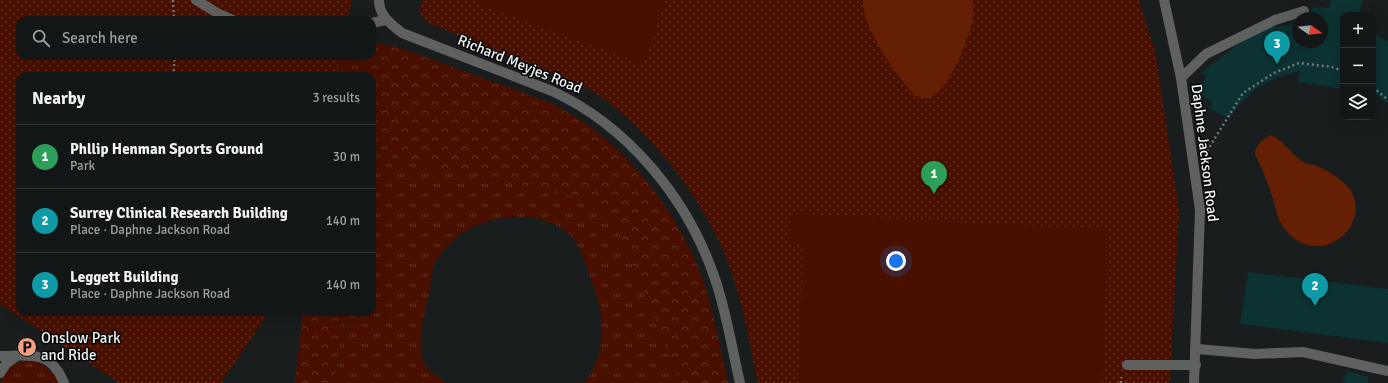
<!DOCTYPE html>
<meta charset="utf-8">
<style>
:root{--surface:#131616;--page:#202323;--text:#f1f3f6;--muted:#9d9fa1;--line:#323535;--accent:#8c9099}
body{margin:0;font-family:Signika,sans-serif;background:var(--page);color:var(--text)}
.controls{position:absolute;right:12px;top:12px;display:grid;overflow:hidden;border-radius:8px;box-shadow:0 4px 16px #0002}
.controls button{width:36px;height:36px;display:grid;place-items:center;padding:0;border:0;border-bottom:1px solid var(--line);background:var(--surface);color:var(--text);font:20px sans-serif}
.compass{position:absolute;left:1292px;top:12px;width:36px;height:36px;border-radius:50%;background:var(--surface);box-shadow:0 4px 16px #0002;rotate:104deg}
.you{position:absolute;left:896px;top:261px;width:14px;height:14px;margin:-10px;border:3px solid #fff;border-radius:50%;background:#1a73e8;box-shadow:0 0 0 6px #1a73e833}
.badge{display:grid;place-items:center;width:26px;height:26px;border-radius:50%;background:var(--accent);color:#fff;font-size:13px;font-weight:700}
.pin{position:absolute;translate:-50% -33px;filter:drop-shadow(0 1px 2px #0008)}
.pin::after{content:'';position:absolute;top:21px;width:14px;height:12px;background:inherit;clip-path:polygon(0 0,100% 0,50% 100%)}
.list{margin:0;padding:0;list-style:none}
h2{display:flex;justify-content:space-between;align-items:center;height:52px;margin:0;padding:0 16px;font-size:17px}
h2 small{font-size:13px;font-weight:400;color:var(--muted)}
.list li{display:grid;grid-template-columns:26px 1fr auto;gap:12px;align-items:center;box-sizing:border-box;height:64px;padding:0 16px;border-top:1px solid var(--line)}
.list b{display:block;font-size:15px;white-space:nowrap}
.list p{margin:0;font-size:13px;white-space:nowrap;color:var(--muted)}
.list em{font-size:13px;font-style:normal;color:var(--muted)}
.icon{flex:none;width:22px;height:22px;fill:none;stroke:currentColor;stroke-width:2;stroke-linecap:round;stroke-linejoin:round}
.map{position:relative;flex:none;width:1388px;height:383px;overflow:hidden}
.search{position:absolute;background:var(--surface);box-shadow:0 4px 16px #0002;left:16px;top:16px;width:360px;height:44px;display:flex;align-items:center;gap:10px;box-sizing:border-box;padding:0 14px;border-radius:12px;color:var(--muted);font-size:15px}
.panel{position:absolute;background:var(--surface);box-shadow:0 4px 16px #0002;left:16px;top:72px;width:360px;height:244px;border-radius:12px}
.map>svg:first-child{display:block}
.grass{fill:url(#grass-tufts)}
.forest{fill:url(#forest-crowns)}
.park{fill:url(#park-dots)}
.garden{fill:#491000}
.water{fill:#641f04}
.building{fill:#0c3231}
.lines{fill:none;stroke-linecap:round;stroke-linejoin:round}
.path{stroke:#747878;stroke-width:2.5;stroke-dasharray:2 3;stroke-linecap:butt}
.service{stroke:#5f6161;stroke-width:10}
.minor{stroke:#5f6161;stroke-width:10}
.labels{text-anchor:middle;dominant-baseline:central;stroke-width:3;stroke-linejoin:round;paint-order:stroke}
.street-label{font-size:15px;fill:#f1f4f4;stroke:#060707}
.poi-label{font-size:15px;fill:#f1f4f4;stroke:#060707;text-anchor:start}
</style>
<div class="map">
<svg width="1388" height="383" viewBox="0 0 1388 383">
<defs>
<pattern id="grass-tufts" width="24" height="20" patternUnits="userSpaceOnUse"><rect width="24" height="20" fill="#491000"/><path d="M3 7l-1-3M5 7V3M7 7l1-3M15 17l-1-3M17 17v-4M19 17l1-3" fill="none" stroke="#643326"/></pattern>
<pattern id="forest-crowns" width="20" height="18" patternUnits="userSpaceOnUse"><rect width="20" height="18" fill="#491000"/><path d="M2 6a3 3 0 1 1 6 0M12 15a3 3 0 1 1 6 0" fill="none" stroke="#643326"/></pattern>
<pattern id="park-dots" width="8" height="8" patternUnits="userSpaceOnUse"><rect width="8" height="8" fill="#491000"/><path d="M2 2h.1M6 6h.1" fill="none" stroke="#643326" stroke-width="1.8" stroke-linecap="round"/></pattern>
</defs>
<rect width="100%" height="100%" fill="#191d1d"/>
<path class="grass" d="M377,154l217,47 20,17 67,165h-97c22,-26 21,-66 10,-95 -6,-16 -12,-41 -24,-53 -32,-31 -100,-20 -126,15 -3,4 -8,10 -10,15 -3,7 -3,16 -4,24 -4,21 -13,47 -8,69 3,11 16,20 25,25h-113l9,-71h29v-145z
M31,360c12,4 23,11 28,23h-58c3,-16 15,-22 30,-23z"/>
<path class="forest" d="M372,43l26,4 150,55c71,32 129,106 155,178 11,33 17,69 25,103h-47l-67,-165 -20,-17 -217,-47 -5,13v-91h-37l5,-20h32z
M303,312h40l-9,71h-39z"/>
<path class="park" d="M0,0h352l-4,20h-328v36h320l-5,20h-315v236h249l-48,71h-102l-119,-79z
M422,0h717l17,56 23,154 -9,173h-412c-9,-42 -16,-86 -32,-126 -26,-64 -84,-138 -144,-172l-156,-63 -7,-11z"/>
<path class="garden" d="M476,0h190l-23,64 -168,-61z
M791,213l317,17 -6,153h-304l6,-138 -15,-1z"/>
<path class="water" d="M863,0h109c2,10 1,21 -2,30 -4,16 -24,63 -40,68 -5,1 -11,-1 -15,-2 -18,-20 -54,-69 -52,-96z
M1270,135c14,5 22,21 35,28 4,1 8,2 12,3 11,5 27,14 34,25 22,37 -37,83 -69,34 -5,-7 -6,-18 -9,-26 -5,-15 -11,-31 -18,-45 0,-9 8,-14 15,-19z"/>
<path class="building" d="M1331,0h32l-3,12h5v3h-22v74l-45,-7 2,-11 -22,6 -25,14 -13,13 -11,15 -20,-11 4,-5 -17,-12 11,-16 -7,-2 43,-32 26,-13 29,-5v19h24v-24h-12l2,-11 17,1z
M1373,34l15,7v61l-2,1 -13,-11z
M1248,272l140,17v54l-148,-19z
M1347,371l22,6 -2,6h-24z"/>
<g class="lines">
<path class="path" d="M173,0l1,20
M173,76l2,-20
M1373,87l15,13
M1207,151l36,-58 31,-20 25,-10 33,4 11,4
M1121,383v-6"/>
<path class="service" d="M196,0l23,14 14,6
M379,0c0,16 12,24 23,33l150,58c76,35 135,107 162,185 12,33 18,73 26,107
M372,23l14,-3
M1181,78l25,-24 69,-34 29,-9
M1197,349l58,5 48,-2 85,19
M0,356c30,0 50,-7 64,27
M1127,365h69
M0,373l6,-9 11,-8"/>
<path class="minor" d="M1164,0l17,78 19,132 -6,173"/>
</g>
<defs>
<symbol id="parking-disc" viewBox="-11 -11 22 22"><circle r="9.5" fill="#f39f83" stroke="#060707"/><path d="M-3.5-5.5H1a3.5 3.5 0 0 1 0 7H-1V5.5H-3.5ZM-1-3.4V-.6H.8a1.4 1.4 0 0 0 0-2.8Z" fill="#111"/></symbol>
</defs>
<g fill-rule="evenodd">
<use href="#parking-disc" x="16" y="336" width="22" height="22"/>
</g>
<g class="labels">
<g class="street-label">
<text transform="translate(520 64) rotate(22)">Richard Meyjes Road</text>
<text transform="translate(1205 153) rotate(83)">Daphne Jackson Road</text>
</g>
<g class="poi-label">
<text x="41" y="338">Onslow Park<tspan x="41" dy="17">and Ride</tspan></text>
</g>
</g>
</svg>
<div class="controls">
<button>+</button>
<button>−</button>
<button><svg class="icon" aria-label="layers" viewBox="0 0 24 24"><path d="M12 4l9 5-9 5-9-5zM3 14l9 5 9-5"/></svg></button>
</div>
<svg class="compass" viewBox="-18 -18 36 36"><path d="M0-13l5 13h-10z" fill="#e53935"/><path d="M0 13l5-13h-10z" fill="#9d9fa1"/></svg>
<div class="you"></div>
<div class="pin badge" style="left:934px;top:194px;background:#2e9e5b">1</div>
<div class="pin badge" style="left:1315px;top:306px;background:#0f9aa8">2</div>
<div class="pin badge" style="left:1277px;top:64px;background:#0f9aa8">3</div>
<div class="search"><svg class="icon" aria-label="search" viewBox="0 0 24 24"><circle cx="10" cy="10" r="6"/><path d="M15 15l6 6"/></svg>Search here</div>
<section class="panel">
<h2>Nearby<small>3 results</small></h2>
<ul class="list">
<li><span class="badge" style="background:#2e9e5b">1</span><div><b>Phllip Henman Sports Ground</b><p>Park</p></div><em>30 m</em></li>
<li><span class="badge" style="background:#0f9aa8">2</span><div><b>Surrey Clinical Research Building</b><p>Place · Daphne Jackson Road</p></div><em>140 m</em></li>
<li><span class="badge" style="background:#0f9aa8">3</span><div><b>Leggett Building</b><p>Place · Daphne Jackson Road</p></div><em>140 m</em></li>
</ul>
</section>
</div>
